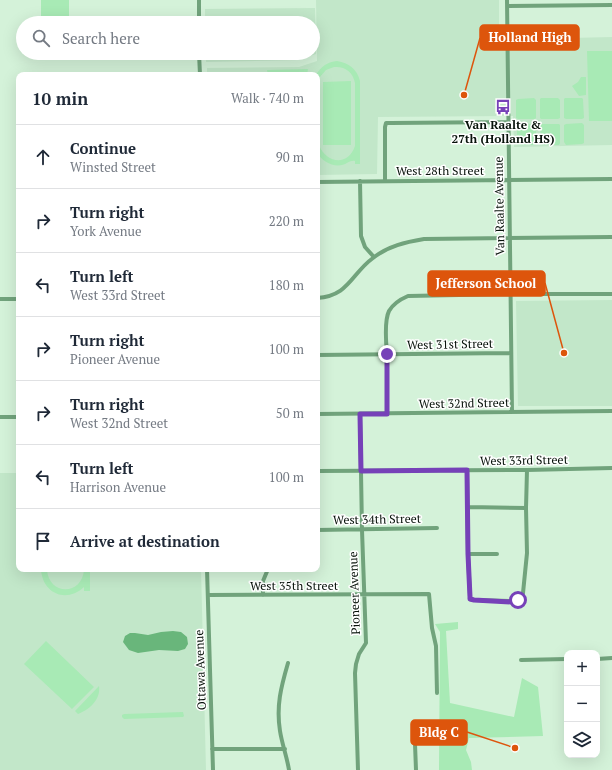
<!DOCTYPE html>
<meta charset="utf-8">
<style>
:root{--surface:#fff;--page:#f6f6f7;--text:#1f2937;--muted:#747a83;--line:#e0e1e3}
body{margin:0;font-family:"PT Serif",serif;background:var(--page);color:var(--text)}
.controls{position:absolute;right:12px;bottom:12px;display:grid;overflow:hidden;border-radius:8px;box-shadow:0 4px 16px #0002}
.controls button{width:36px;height:36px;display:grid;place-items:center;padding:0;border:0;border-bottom:1px solid var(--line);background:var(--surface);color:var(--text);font:20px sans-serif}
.stop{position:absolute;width:12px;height:12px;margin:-9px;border:3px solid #7641b8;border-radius:50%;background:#fff}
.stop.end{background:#7641b8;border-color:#fff;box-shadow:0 1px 4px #0008}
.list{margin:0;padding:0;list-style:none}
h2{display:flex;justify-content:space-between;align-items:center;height:52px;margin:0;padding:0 16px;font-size:17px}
h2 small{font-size:13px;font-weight:400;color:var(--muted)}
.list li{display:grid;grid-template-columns:26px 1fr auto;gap:12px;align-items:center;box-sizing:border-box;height:64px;padding:0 16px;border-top:1px solid var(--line)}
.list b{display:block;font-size:15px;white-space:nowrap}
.list p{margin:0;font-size:13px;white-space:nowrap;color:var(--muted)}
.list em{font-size:13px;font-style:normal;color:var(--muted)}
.icon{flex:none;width:22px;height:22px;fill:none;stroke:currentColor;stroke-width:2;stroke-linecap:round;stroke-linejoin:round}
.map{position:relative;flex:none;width:612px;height:770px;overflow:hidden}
.search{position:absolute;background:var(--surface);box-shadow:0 4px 16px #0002;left:16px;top:16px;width:304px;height:44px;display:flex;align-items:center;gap:10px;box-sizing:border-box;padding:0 14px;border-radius:22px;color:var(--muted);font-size:15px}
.panel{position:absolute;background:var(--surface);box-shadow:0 4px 16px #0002;left:16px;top:72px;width:304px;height:500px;border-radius:8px}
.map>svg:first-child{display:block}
.built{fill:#c2e7c9}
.green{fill:#a8eab5;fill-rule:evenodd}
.water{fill:#69b67b}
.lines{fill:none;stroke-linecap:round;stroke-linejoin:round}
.minor{stroke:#71a37c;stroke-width:4}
.route{stroke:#7641b8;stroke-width:5}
.labels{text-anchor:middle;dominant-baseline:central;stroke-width:3;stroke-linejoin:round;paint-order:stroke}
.poi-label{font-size:12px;font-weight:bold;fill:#07120a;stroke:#fff}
.street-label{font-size:12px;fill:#07120a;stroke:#fff}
.leader{fill:none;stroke:#dd550c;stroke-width:1.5}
.callout-dot{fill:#dd550c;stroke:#fff;stroke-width:1.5}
.callout{fill:#dd550c;stroke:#dd550c;stroke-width:1.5}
.callout-label{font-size:13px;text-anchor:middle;font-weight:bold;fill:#fff}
</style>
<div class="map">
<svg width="612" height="770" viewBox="0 0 612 770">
<rect width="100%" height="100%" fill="#d4f2d9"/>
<path class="built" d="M316,0h183v50l70,-2 1,-10 42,-1v108l-98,2 -1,-31 -135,1 -1,57 -60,1v-100h-110v-7l92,-1 18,-6z
M315,8l1,46 -19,6 -91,2v-9h107v-30h-108v-14z
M183,73v2h-145v-1z
M612,300v106h-94l-2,-105z
M0,473h19v96h182l5,201h-206z"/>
<path class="green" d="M41,0h28v23h-28z
M587,51h25v70h-23z
M337,61c12,2 20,8 23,20v83h-5v-3c-5,-1 -8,3 -13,4 -10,2 -20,-4 -25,-12v-78h-1c5,-9 12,-13 21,-14zM334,67c11,-1 19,5 21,16v63c-7,21 -29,17 -36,-1v-67l7,-8z
M308,69l-1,6h-39l-1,-5z
M581,77h5v18l-7,1 -7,-10 6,-4z
M351,81v64h-28v-63z
M534,98l2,2v18l-1,1h-17l-2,-1v-18l2,-1z
M541,98h17l2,2v18l-2,1h-17l-1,-1v-19z
M565,98h17l1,1 1,19 -2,1h-16l-2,-1v-19z
M582,123l2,2v18l-2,1 -16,1 -2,-3v-17l2,-1z
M517,124h18l1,1v19l-1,1h-17l-1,-1z
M542,124h17l1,1v18l-1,2h-17l-1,-2 -1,-18z
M41,569h6c1,27 36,27 37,0h6v22h-6v-4c-18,17 -42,6 -43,-18z
M458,622v7l-12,2 4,72 64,14 8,-39 16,9 5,49 -74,2 -3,12 5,12 1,8h-33l1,-138 -5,-8z
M46,641l48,46 -22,22 -48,-45z
M99,686c2,14 -10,24 -21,28l-3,-3z
M183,712l1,4 -1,1 -59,2 -2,-2v-2l2,-1z"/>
<path class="water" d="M173,631l8,1 6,5 1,7 -3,5 -7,2 -19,-1 -21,3 -9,-3 -6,-8 2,-6 5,-3h5l13,2 13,-3z"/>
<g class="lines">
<path class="minor" d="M199,0v23
M507,0l5,412
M507,6l105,-1
M199,53l1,22
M360,181l1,55 4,11 9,10
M385,181v-54l1,-4h5l117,-1
M317,182l295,-3
M317,298c32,-2 34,-24 56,-40 15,-12 33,-16 51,-19l188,-2
M0,299h19
M317,355l194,-2
M317,414l295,-3
M387,414c0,-20 0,-40 0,-60 -1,-11 -3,-33 2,-43 4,-7 12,-12 19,-15l103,-2h101
M0,417h19
M467,470l1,84 2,43v2l4,1 38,1 6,-1 5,-7 4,-40 -1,-45 1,-38
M317,471l210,-1 85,-2
M468,507l58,1
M317,530l120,-2
M468,554h29
M207,569l6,201
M208,595l221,-1 3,34 4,18 1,47
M263,595v-14l5,-12
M597,659l15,-1
M521,660l46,-1
M288,663c-7,24 -12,43 -8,68 2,13 7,26 9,39
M415,744l1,26
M212,749h73
M358,770l-3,-97 1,-9 3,-10 7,-11 -4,-113 -2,-116"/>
</g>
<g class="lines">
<path class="route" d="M387,354v60h-27l1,57 106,-1 1,84 2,43v2l4,1 38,2 6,-2"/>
</g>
<defs>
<symbol id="bus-bare" viewBox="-9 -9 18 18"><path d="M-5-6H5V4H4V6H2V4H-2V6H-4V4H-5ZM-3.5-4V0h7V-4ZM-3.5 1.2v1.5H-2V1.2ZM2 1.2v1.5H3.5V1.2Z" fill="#7641b8" stroke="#fff" stroke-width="2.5" paint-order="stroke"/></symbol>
</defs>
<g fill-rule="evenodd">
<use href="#bus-bare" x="492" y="96" width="22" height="22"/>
</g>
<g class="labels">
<g class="poi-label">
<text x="503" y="124">Van Raalte &amp;<tspan x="503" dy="14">27th (Holland HS)</tspan></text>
</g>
<g class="street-label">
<text x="440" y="170">West 28th Street</text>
<text transform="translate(499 206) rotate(-91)">Van Raalte Avenue</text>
<text transform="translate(450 344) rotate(-1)">West 31st Street</text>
<text transform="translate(464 403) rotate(-1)">West 32nd Street</text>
<text transform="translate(524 460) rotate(-1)">West 33rd Street</text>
<text transform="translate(377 519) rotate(-1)">West 34th Street</text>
<text x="294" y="585">West 35th Street</text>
<text transform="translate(354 593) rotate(-92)">Pioneer Avenue</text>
<text transform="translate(200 670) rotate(-92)">Ottawa Avenue</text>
</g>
</g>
<path class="leader" d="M464 95L480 38M564 353L545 283M515 748L467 732"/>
<g class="callout-dot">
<circle cx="464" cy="95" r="4"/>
<circle cx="564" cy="353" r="4"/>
<circle cx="515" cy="748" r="4"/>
</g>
<g class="callout">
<rect x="480" y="25" width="99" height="25" rx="4"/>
<rect x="428" y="271" width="117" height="25" rx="4"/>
<rect x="411" y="720" width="56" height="25" rx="4"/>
</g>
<g class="callout-label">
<text x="530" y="42">Holland High</text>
<text x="486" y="288">Jefferson School</text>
<text x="439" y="737">Bldg C</text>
</g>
</svg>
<div class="controls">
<button>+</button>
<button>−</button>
<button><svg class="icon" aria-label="layers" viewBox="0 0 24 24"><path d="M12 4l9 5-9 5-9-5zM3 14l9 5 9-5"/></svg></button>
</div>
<div class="stop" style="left:518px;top:600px"></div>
<div class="stop end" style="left:387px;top:354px"></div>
<div class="search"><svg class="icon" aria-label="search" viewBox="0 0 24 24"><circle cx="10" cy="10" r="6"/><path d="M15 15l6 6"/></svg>Search here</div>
<section class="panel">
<h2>10 min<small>Walk · 740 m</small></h2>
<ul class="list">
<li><svg class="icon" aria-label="ahead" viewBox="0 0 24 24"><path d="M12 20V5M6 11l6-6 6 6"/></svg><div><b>Continue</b><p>Winsted Street</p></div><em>90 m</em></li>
<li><svg class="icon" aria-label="right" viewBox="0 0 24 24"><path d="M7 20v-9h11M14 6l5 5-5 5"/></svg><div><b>Turn right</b><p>York Avenue</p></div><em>220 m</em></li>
<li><svg class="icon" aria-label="left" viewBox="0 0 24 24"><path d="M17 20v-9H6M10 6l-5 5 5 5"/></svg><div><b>Turn left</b><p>West 33rd Street</p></div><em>180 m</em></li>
<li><svg class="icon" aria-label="right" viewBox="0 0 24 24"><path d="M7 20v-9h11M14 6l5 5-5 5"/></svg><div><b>Turn right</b><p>Pioneer Avenue</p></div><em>100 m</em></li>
<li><svg class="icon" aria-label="right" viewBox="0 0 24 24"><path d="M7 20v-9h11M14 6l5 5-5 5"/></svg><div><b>Turn right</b><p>West 32nd Street</p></div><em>50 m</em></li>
<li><svg class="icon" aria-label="left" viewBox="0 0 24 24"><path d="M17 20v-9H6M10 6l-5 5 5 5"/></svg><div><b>Turn left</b><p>Harrison Avenue</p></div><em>100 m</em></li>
<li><svg class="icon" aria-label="arrive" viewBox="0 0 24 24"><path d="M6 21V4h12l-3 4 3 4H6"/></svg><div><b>Arrive at destination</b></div></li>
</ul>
</section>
</div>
